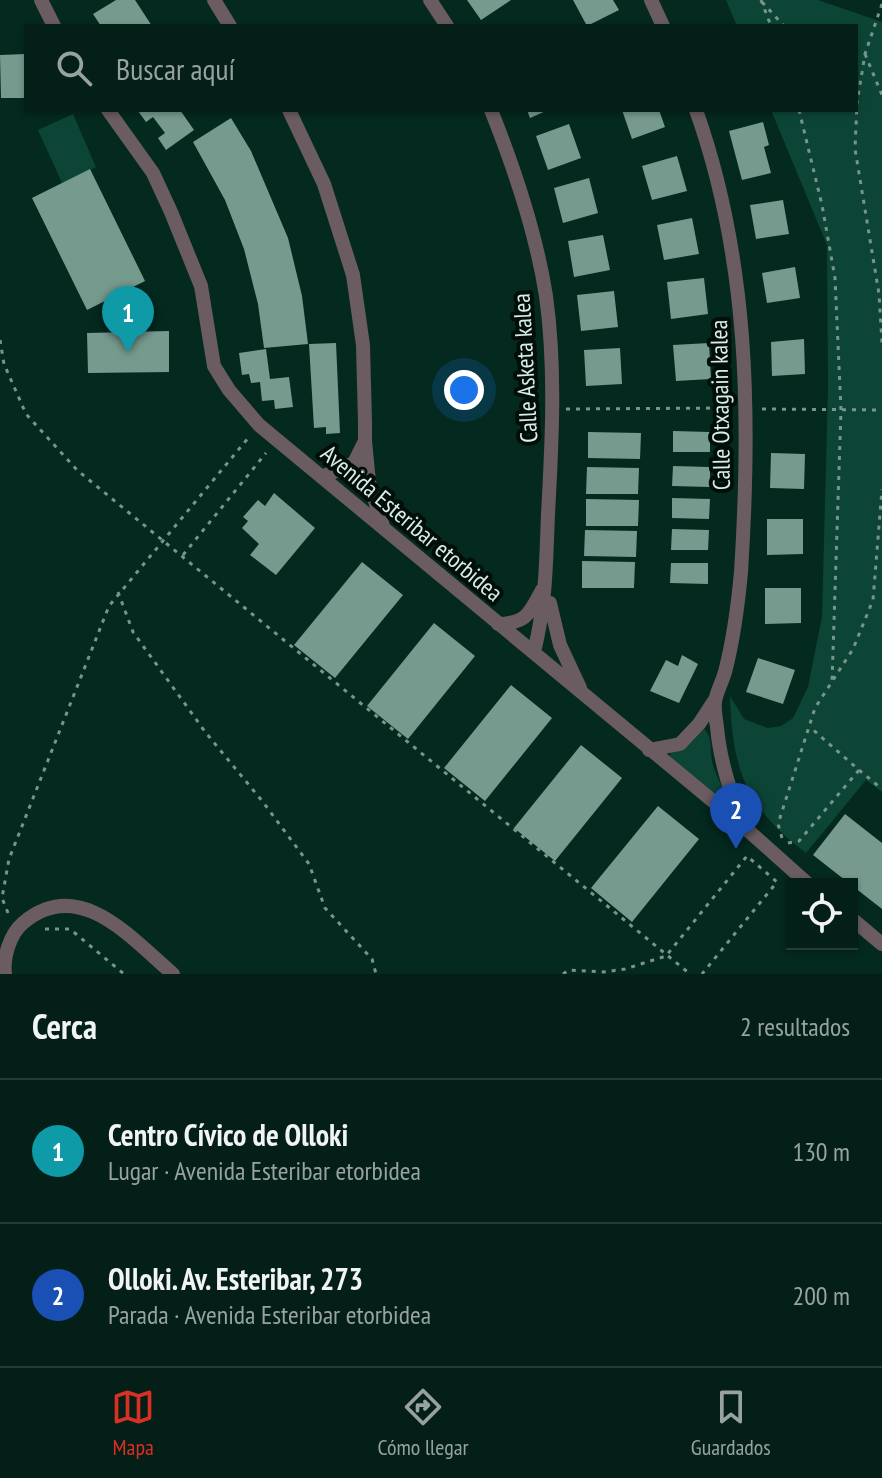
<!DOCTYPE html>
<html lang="es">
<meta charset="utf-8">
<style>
:root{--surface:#031f17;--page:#0d2720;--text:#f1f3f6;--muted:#97a2a1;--line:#243d36;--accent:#d93025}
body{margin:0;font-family:"PT Sans Narrow",sans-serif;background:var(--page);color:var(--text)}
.controls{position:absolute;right:24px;bottom:24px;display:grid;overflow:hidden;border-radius:0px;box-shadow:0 2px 6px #0004}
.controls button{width:72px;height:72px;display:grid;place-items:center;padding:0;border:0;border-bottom:2px solid var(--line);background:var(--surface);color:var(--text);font:40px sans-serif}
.you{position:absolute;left:464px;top:390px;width:28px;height:28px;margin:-20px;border:6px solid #fff;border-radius:50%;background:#1a73e8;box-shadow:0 0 0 12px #1a73e833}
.badge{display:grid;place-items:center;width:52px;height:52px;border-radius:50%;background:var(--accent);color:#fff;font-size:26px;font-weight:700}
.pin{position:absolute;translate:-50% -66px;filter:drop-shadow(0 2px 4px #0008)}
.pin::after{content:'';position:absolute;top:42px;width:28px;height:24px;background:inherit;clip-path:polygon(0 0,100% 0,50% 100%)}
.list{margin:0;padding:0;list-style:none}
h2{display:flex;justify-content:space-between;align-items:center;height:104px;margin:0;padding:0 32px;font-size:34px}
h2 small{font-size:26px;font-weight:400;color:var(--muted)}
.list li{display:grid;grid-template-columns:52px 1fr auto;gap:24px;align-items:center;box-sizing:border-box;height:144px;padding:0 32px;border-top:2px solid var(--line)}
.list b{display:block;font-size:30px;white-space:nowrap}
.list p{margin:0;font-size:26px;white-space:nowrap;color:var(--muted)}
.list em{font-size:26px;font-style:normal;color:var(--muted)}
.icon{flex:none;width:44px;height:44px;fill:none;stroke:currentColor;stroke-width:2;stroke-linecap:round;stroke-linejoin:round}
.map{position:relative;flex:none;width:882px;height:974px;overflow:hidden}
.search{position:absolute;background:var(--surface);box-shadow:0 2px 6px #0004;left:24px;right:24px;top:24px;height:88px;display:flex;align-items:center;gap:20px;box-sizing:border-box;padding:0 28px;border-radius:0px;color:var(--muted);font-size:30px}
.sheet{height:392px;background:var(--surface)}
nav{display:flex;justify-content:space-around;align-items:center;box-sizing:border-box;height:112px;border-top:2px solid var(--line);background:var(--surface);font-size:22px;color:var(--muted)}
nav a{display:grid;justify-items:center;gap:4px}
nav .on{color:var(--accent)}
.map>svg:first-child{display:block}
.green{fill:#0c4536}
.building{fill:#769b8e}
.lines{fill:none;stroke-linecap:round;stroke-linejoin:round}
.path{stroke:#79948c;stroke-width:3;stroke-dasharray:4 6;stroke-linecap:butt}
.minor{stroke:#6a5c60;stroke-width:14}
.labels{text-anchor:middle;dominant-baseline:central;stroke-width:8;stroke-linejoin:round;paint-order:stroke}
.street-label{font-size:24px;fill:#daede6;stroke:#020e0a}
</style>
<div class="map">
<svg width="882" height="974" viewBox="0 0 882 974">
<rect width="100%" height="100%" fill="#04291f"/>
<path class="green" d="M726,0h92l64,22v770l-16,-12 -60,73c-60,-45 -74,-84 -76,-157l14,23 24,9 13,-2 12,-8 15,-31 14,-71 6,-227 -1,-144 -56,-135h85v-84h-119z
M73,114l23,53 -34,16 -24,-53z
M704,729c9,8 6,20 8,32 2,13 13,26 12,39l-4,-1 -51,-42 2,-4c15,-3 23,-13 33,-24z"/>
<path class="building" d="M116,0h19l17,26h-51l-8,-12z
M467,0h44l-30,20z
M573,0h40l6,10 -32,16z
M26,54v44h-25l-1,-43z
M140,110h40l14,20 -28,20 -8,-12 7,-5 -12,-16 -7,5 -8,-11z
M527,110h21l-18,8z
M622,110h37l6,17 -33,12z
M231,118l20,33 37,87 14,58 6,48 -44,4 -6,-44 -14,-55 -19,-49 -32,-58z
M763,122l6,23 -5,2 7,26 -29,7 -13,-49z
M569,124l12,34 -33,12 -12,-34z
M677,156l10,35 -35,9 -10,-34z
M90,169l55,112 -58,29 -55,-112z
M589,178l9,35 -35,10 -9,-35z
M783,200l6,34 -33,5 -6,-34z
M692,218l7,36 -35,6 -7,-35z
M603,235l7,35 -36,7 -6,-36z
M795,267l5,31 -33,5 -5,-30z
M704,278l4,36 -37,5 -4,-37z
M614,291l4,36 -37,4 -4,-36z
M169,331v41l-81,1 -1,-40z
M804,339l1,35 -33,2 -1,-34z
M336,343l4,90 -14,1v-7l-12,1 -5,-84z
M709,343l2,36 -35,2 -3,-36z
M620,348l2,36 -36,2 -2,-36z
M266,349l4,30 19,-2 4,30 -18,2 -1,-9 -12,1 -2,-19 -9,1 -2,-9 -7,1 -3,-22z
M673,431l37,1v20h-37z
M588,432l53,1 -1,26 -52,-1z
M771,453l34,1 -1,35 -34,-1z
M673,466l37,1v20l-38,-1z
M587,467l52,1 -1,26h-52z
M274,493l41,35 -39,47 -26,-20 9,-11 -17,-16 6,-7 -5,-4 15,-17 7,6z
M672,498l38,1 -1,20 -37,-1z
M586,499l53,1 -1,26h-52z
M767,519h36v35l-36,1z
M672,529l37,1 -1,20h-37z
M585,530l52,1 -1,26 -52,-1z
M582,561l53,1 -1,26h-52z
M362,562l41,33 -68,83 -41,-33z
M671,563h37v21l-38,-1z
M765,588h36v35l-36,1z
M434,623l41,33 -67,83 -41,-33z
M682,655l16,9 -19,39 -29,-12 16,-31 12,6z
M758,658l37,12 -12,34 -37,-12z
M511,685l41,33 -67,83 -41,-33z
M581,745l41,33 -67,83 -41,-33z
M658,806l41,33 -67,83 -41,-34z
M845,814l37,29v66l-69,-54z"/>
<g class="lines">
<path class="path" d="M761,0l10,26
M762,2l22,24
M882,4l-17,50 -8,49 -2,46 24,145 3,49
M865,54l17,41
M799,110l23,95 13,73 6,132 -9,272
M0,340l4,24 22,50 51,56 613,504
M566,409l164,-1
M762,409l120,1
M183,555l83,-102
M118,592l15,40 73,101 57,69 46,62 16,44 47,51 4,15
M859,770l23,19
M782,838l-4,-14 37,-116 38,-59 20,-49 9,-111
M788,843l11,-2 60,-71 -48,-42
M8,913l-6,-15 7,-39 100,-253 140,-169
M45,929h25l54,45
M563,974l6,-4 35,2 21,-3 41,-13 81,-100 30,26 -75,92"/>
<path class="minor" d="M41,0l13,26
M214,0l16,26
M430,0l17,26
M651,0l12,26
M108,110l45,63 18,39 30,74 13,80 15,24 30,35 484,401 65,58
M289,110l35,74 29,91 10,70 2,78v18l-11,22 -32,14
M491,110c24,60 45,122 55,186 10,72 6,146 2,218 -2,50 -2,90 -14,138
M696,110c53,149 55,306 45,462 -3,33 -7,64 -15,96 -2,11 -10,24 -11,34 -1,8 1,17 2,25 3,35 14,66 26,99
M365,441l4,41 14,44
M550,603l10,42 20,43
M498,624c29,-1 31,-10 44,-34
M649,750l31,-6 19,-20 15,-23
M852,919l30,25
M5,974c-2,-17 5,-40 18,-51 56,-48 109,16 150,51"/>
</g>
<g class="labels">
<g class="street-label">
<text transform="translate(525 368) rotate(-93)">Calle Asketa kalea</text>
<text transform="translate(720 405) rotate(-91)">Calle Otxagain kalea</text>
<text transform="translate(412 523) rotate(40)">Avenida Esteribar etorbidea</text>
</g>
</g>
</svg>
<div class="controls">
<button><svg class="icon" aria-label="locate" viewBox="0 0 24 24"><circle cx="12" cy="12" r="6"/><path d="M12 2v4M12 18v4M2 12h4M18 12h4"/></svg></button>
</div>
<div class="you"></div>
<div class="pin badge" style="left:128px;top:352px;background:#0f9aa8">1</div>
<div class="pin badge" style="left:736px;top:849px;background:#1a4fb4">2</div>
<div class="search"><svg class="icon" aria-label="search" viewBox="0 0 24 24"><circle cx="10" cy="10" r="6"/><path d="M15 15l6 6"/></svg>Buscar aquí</div>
</div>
<section class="sheet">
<h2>Cerca<small>2 resultados</small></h2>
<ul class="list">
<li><span class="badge" style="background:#0f9aa8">1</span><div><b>Centro Cívico de Olloki</b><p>Lugar · Avenida Esteribar etorbidea</p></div><em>130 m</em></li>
<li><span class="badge" style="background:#1a4fb4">2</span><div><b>Olloki. Av. Esteribar, 273</b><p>Parada · Avenida Esteribar etorbidea</p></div><em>200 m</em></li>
</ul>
</section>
<nav>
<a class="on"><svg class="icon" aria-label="map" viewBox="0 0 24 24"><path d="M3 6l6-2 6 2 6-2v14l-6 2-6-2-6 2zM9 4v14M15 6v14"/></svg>Mapa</a>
<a><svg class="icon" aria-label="directions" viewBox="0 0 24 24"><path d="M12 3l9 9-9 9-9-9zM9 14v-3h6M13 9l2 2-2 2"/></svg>Cómo llegar</a>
<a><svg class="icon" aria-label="saved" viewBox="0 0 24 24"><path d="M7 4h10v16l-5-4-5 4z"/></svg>Guardados</a>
</nav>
